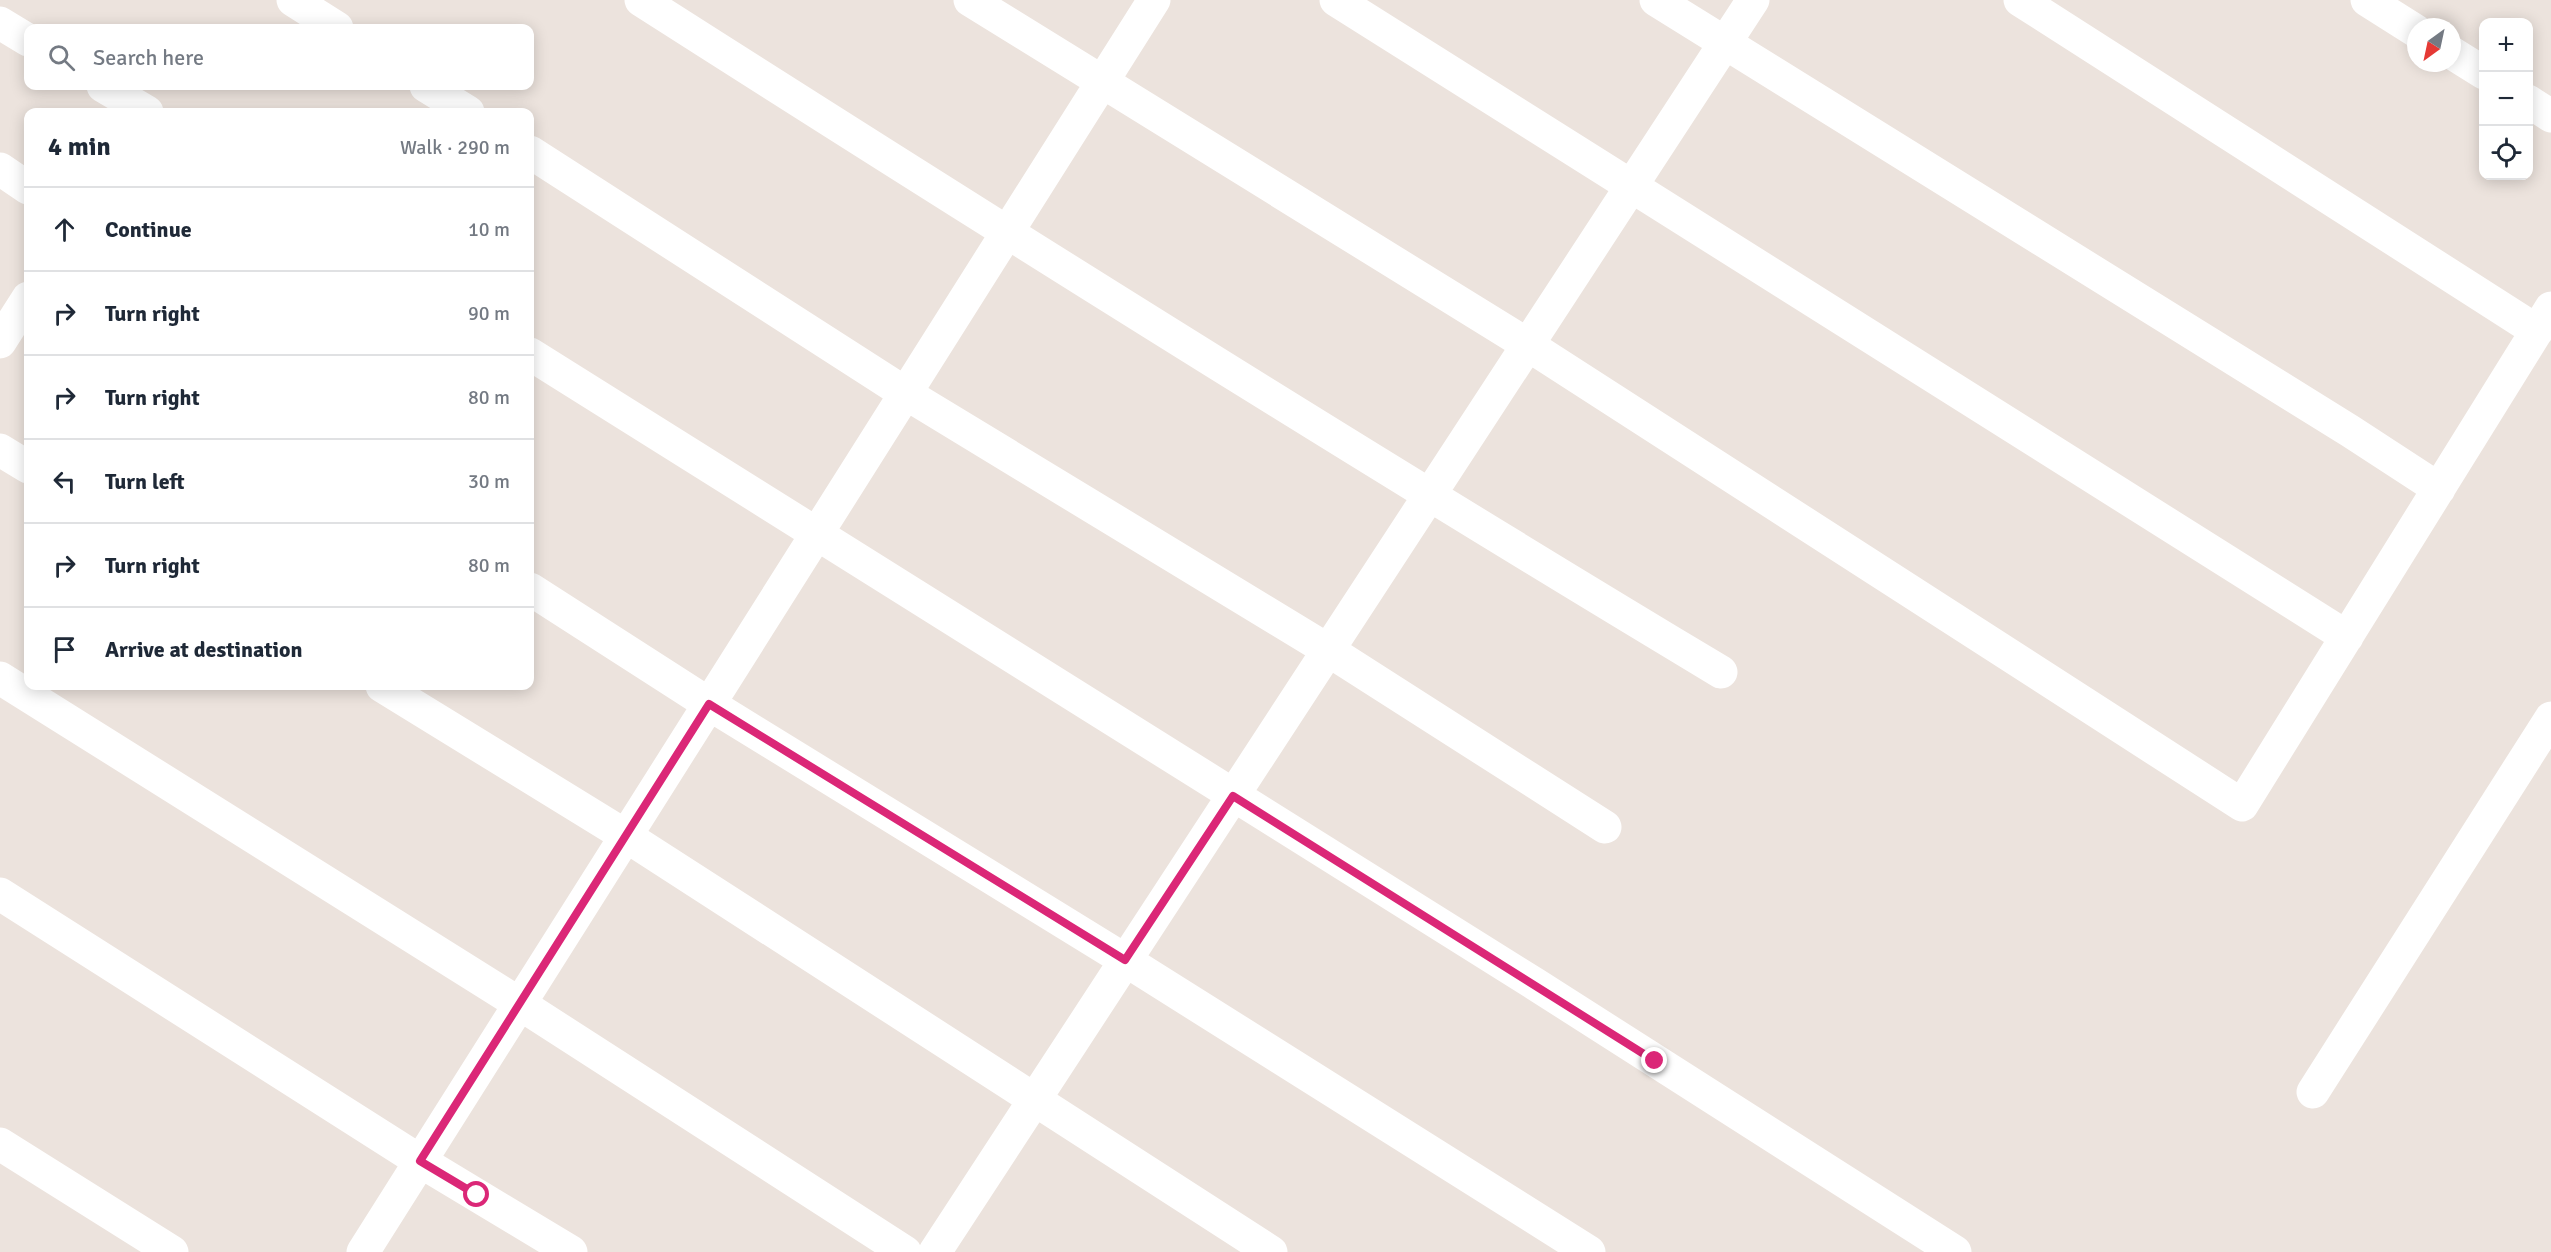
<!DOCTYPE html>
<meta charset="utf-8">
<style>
:root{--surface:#fff;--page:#f2f2f3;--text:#1f2937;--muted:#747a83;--line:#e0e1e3}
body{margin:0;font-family:Signika,sans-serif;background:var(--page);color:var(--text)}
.controls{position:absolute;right:18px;top:18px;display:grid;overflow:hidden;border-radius:12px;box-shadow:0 3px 15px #0003}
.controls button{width:54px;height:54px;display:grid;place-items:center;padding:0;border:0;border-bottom:2px solid var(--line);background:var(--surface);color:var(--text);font:30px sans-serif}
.compass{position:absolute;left:2407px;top:18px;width:54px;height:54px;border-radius:50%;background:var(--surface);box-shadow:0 3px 15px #0003;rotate:213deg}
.stop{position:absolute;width:18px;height:18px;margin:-14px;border:4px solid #db2777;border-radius:50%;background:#fff}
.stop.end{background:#db2777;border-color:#fff;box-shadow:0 2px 6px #0008}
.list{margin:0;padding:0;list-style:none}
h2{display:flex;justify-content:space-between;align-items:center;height:78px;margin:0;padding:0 24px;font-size:26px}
h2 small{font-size:20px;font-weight:400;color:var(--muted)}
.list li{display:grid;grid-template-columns:39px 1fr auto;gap:18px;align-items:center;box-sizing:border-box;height:84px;padding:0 24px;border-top:2px solid var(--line)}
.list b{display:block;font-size:22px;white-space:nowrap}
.list em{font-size:20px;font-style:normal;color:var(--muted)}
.icon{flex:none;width:33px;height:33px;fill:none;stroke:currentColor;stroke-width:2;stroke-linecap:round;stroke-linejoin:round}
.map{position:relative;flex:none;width:2551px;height:1252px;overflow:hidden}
.search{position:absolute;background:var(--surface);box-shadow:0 3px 15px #0003;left:24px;top:24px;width:510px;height:66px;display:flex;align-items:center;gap:15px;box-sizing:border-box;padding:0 21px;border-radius:12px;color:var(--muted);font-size:22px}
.panel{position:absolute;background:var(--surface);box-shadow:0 3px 15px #0003;left:24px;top:108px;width:510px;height:582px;border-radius:12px}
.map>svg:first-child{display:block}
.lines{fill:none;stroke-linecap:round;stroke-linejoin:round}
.street{stroke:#fff;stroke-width:33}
.route{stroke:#db2777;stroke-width:8}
</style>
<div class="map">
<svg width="2551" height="1252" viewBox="0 0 2551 1252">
<rect width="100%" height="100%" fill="#ece3dd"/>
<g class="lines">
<path class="street" d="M293,0l44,28
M641,0c357,228 717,454 1080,672
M970,0l558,345 714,460 309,-497
M1336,0l1011,637
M1656,0l694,431 89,58
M2020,0l517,331
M2367,0l49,31
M0,23l28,17
M2452,53l32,20
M103,86l44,26
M426,86l42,26
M2528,101l23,15
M530,152l375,241 423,257 277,177
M0,169l28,19
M0,342l28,-44
M530,354l1005,630 420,268
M0,450l28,17
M530,589l179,115 416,256 464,292
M0,678l520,326 385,248
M382,686l244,150 645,416
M0,894l420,267 151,91
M2313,1092l238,-374
M0,1144l172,108
M363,1252l791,-1252
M935,1252l818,-1252"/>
</g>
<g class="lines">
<path class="route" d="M477,1195l-57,-34 289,-457 416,256 108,-164 422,265"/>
</g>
</svg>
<div class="controls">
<button>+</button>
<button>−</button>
<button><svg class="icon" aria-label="locate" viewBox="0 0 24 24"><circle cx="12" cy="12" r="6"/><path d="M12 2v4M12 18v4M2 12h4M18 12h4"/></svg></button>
</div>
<svg class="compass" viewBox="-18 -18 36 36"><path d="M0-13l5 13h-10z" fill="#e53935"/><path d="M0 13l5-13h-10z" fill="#747a83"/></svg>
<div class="stop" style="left:477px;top:1195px"></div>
<div class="stop end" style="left:1655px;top:1061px"></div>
<div class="search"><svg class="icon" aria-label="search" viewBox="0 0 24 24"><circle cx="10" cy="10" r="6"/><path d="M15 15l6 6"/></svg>Search here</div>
<section class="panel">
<h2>4 min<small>Walk · 290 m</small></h2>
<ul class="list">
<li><svg class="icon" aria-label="ahead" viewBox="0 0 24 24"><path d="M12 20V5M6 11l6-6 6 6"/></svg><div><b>Continue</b></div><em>10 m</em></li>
<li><svg class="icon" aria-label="right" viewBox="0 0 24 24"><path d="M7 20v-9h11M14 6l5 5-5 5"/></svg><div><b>Turn right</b></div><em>90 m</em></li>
<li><svg class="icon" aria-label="right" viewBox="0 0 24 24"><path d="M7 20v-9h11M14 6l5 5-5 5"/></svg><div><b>Turn right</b></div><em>80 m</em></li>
<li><svg class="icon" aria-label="left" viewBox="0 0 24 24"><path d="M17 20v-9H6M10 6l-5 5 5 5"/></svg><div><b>Turn left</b></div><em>30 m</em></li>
<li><svg class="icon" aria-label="right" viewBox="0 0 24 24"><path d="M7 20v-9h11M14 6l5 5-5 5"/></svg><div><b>Turn right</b></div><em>80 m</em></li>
<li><svg class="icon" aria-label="arrive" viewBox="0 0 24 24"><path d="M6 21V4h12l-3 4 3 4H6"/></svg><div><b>Arrive at destination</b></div></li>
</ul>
</section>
</div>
